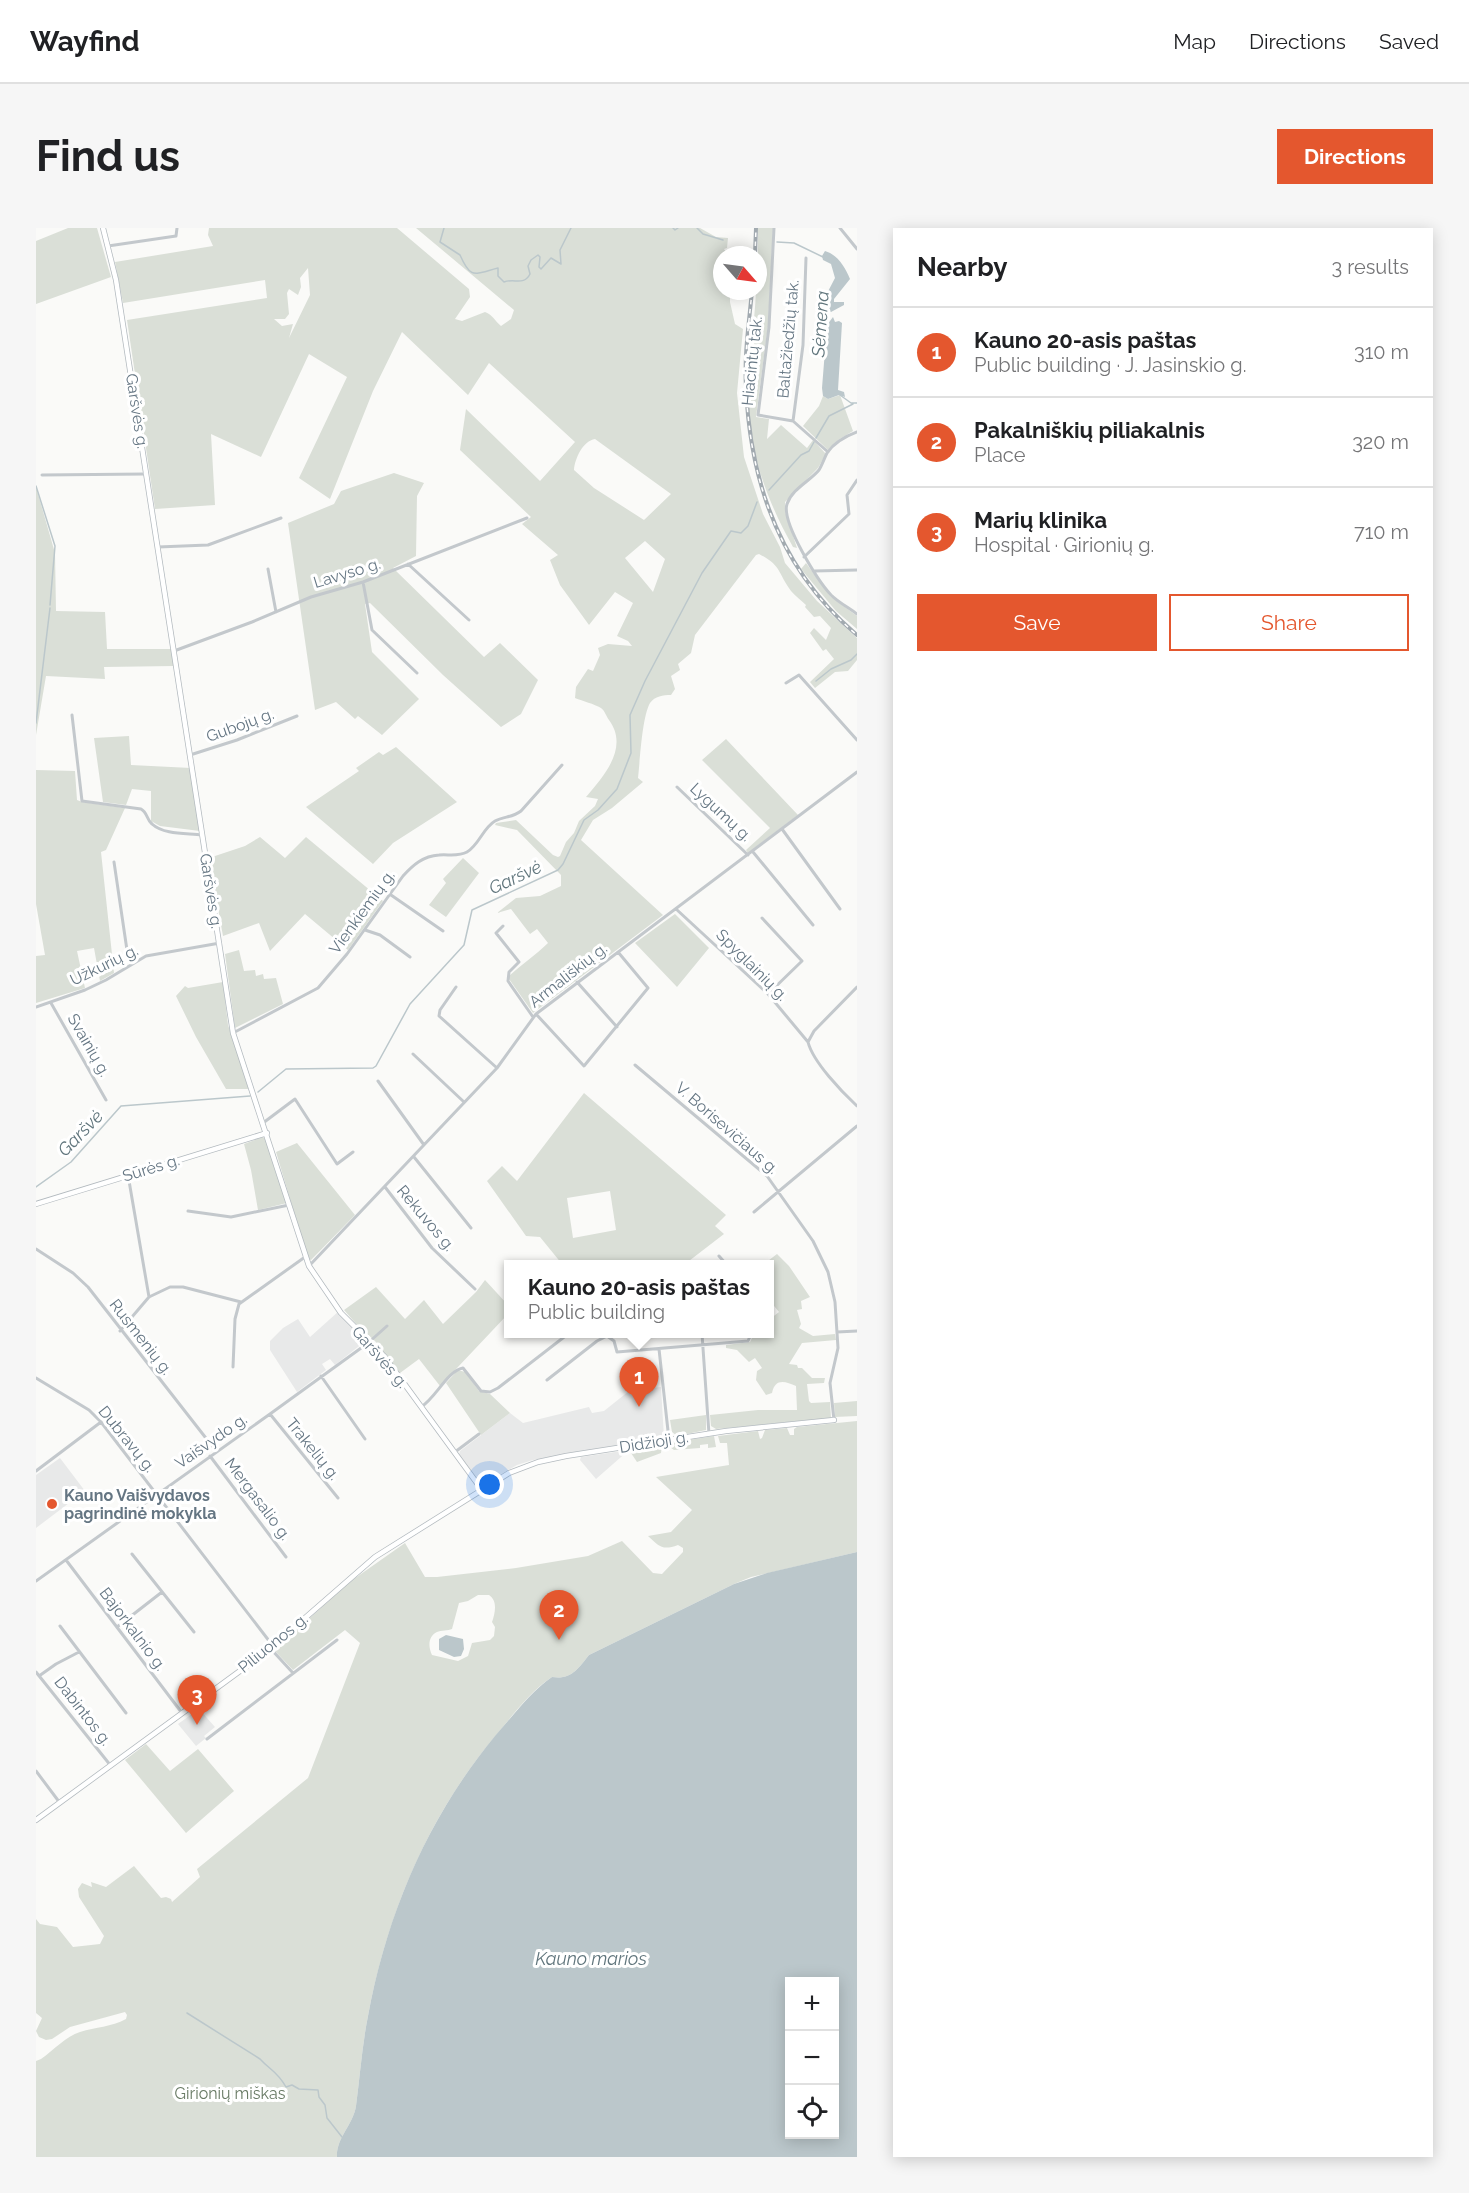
<!DOCTYPE html>
<meta charset="utf-8">
<style>
:root{--surface:#fff;--page:#f6f6f6;--text:#202124;--muted:#757577;--line:#e0e0e0;--accent:#e4572e}
body{margin:0;font-family:Raleway,sans-serif;background:var(--page);color:var(--text)}
.controls{position:absolute;right:18px;bottom:18px;display:grid;overflow:hidden;border-radius:0px;box-shadow:0 3px 15px #0003}
.controls button{width:54px;height:54px;display:grid;place-items:center;padding:0;border:0;border-bottom:2px solid var(--line);background:var(--surface);color:var(--text);font:30px sans-serif}
.compass{position:absolute;left:677px;top:18px;width:54px;height:54px;border-radius:50%;background:var(--surface);box-shadow:0 3px 15px #0003;rotate:118deg}
.you{position:absolute;left:454px;top:1257px;width:21px;height:21px;margin:-15px;border:4px solid #fff;border-radius:50%;background:#1a73e8;box-shadow:0 0 0 9px #1a73e833}
.badge{display:grid;place-items:center;width:39px;height:39px;border-radius:50%;background:var(--accent);color:#fff;font-size:20px;font-weight:700}
.pin{position:absolute;translate:-50% -50px;filter:drop-shadow(0 2px 3px #0008)}
.pin::after{content:'';position:absolute;top:32px;width:21px;height:18px;background:inherit;clip-path:polygon(0 0,100% 0,50% 100%)}
.popup{position:absolute;left:468px;top:1032px;width:270px;height:78px;box-sizing:border-box;display:grid;place-content:center;border-radius:0px;background:var(--surface);filter:drop-shadow(0 2px 4px #0005);font-size:20px;white-space:nowrap;color:var(--muted)}
.popup b{font-size:22px;color:var(--text)}
.popup::after{content:'';position:absolute;left:50%;top:100%;margin-left:-12px;border:12px solid transparent;border-top-color:var(--surface)}
.list{margin:0;padding:0;list-style:none}
h2{display:flex;justify-content:space-between;align-items:center;height:78px;margin:0;padding:0 24px;font-size:26px}
h2 small{font-size:20px;font-weight:400;color:var(--muted)}
.list li{display:grid;grid-template-columns:39px 1fr auto;gap:18px;align-items:center;box-sizing:border-box;height:90px;padding:0 24px;border-top:2px solid var(--line)}
.list b{display:block;font-size:22px;white-space:nowrap}
.list p{margin:0;font-size:20px;white-space:nowrap;color:var(--muted)}
.list em{font-size:20px;font-style:normal;color:var(--muted)}
.actions{display:flex;gap:12px;padding:18px 24px}
.actions a{flex:1;padding:14px 0;border:2px solid var(--accent);border-radius:0px;text-align:center;font-size:21px;color:var(--accent)}
.actions .main{background:var(--accent);color:#fff}
.icon{flex:none;width:33px;height:33px;fill:none;stroke:currentColor;stroke-width:2;stroke-linecap:round;stroke-linejoin:round}
.map{position:relative;flex:none;width:821px;height:1929px;overflow:hidden;border-radius:0px}
header{display:flex;align-items:center;gap:36px;box-sizing:border-box;height:84px;padding:0 30px;background:var(--surface);border-bottom:2px solid var(--line)}
header strong{font-size:28px}
nav{display:flex;gap:33px;margin-inline-start:auto;font-size:21px}
.intro{display:flex;align-items:center;justify-content:space-between;box-sizing:border-box;height:144px;padding:0 36px}
h1{margin:0;font-size:42px}
.button{padding:15px 27px;border-radius:0px;background:var(--accent);color:#fff;font-size:21px;font-weight:700}
main{display:flex;gap:36px;padding:0 36px}
aside{flex:1;background:var(--surface);border-radius:0px;box-shadow:0 3px 15px #0003}
.map>svg:first-child{display:block}
.built{fill:#e8e9e9}
.green{fill:#dadfd7;fill-rule:evenodd}
.water{fill:#bbc7cb;fill-rule:evenodd}
.lines{fill:none;stroke-linecap:round;stroke-linejoin:round}
.stream{stroke:#bbc7cb;stroke-width:1.5}
.secondary-casing{stroke:#b3babf;stroke-width:6}
.street{stroke:#c3c8cc;stroke-width:3}
.secondary{stroke:#fff;stroke-width:4.5}
.rail-casing{stroke:#a2aab0;stroke-width:4}
.rail{stroke:#fff;stroke-width:1.5;stroke-dasharray:4.5;stroke-linecap:butt}
.poi-dot{fill:#e4572e;stroke:#fff;stroke-width:2}
.labels{text-anchor:middle;dominant-baseline:central;stroke-width:6;stroke-linejoin:round;paint-order:stroke}
.street-label{font-size:16px;fill:#657683;stroke:#fff}
.poi-label{font-size:16px;font-weight:bold;fill:#657683;stroke:#fff;text-anchor:start}
.park-label{font-size:16px;fill:#687a64;stroke:#fff}
.water-label{font-size:18px;font-style:italic;fill:#60757c;stroke:#fff}
</style>
<header>
<strong>Wayfind</strong>
<nav><a>Map</a><a>Directions</a><a>Saved</a></nav>
</header>
<div class="intro"><h1>Find us</h1><a class="button">Directions</a></div>
<main>
<div class="map">
<svg width="821" height="1929" viewBox="0 0 821 1929">
<rect width="100%" height="100%" fill="#fafaf8"/>
<path class="built" d="M303,1083l25,26 -1,6 -28,22 -5,-6 -8,5 4,6 -29,22 -27,-42v-9l13,-13 15,-9 12,18z
M603,1155l5,6 17,-2 3,51 -131,22 -16,5 -33,19h-4l-21,-29 1,-4 50,-38 13,10 66,-16 3,6 12,-2z
M593,1222l-33,29 -16,-19 1,-3z
M24,1230l25,33 -49,37v-53z
M163,1481l16,18 -11,9 2,2 -10,8 -18,-22z"/>
<path class="green" d="M32,0h29l14,49 -75,27v-63z
M173,0h188l72,61 1,8 -15,22 7,2 23,-9c8,3 10,9 16,14l10,-7 3,-9 -98,-82h284l16,9 12,1 -1,10 -3,1 4,6h-6v36h8v11l5,22 8,5 -6,64 7,64 19,57 17,33 5,16 32,38 40,37v22l-9,11 -13,1 -20,16 -5,-6 24,-23 -8,-10 -3,2 -13,-18 4,-5 12,12 5,-12 -11,-12 -6,1 -9,-10 1,-2c-5,-5 -11,-9 -15,-14 -14,-19 -9,-25 -32,-37l-3,1 -61,80 -4,18 -13,11 2,6 -9,6 4,13 -4,6c-8,0 -16,1 -21,8 -8,14 -10,58 -12,75l5,4 -31,26 -19,12 -12,20 82,75 -130,98 -24,-34v-3c13,-12 27,-21 39,-33l-11,-14 -7,5 -19,-25 -14,4 19,-15 24,-2 21,-10v-11l-44,-45 -22,-5 1,-2 20,-3 37,35 5,2 2,-1 6,-14 8,-9 5,-12 16,-15 3,-7 -12,-2c19,-22 43,-50 23,-77 -3,-4 -4,-9 -8,-12 -7,-4 -18,-7 -26,-10l1,-11 12,-18 5,2 7,-16 -2,-7 10,-4 24,2 -4,-5 -11,-5 16,-33 -18,-11 -26,33 -29,-40 -10,-25 8,-5 -36,-31 9,-7 -71,-67 6,-41 74,72 35,-39 -86,-79 -21,32 -66,-63 -29,59 -43,108 -31,-21 48,-101 -38,-23 -48,103 -50,-23 4,71 -60,4 -28,-189 140,-22 -2,-18 -142,23 -8,-41 98,-16 -5,-11zM272,40l2,27 -21,43 4,-14 -11,2 -8,-7h11l4,-5 -2,-21 2,-4 9,6 3,-8 -1,-9zM559,211l76,55 -27,26 -50,-32 -20,-18c1,-12 9,-29 21,-31zM609,313l20,18 -12,33 -28,-34z
M722,0h15l-5,98 -12,91 13,2 -2,20 14,-14 26,23 6,-8 13,14 -8,14 -33,34v9l12,37 -4,-1c-19,-34 -34,-69 -41,-108 -9,-47 2,-101 4,-148h2z
M804,167l13,36 -15,9 -10,10 -25,-24 16,-20 4,-10 5,3z
M358,245l30,10 -7,13 -1,60 -23,12 91,89 16,-14 38,37 -17,34 -20,13 -58,-52 -73,-72 -5,1 7,48 47,47 -37,36 -24,-19 -3,3 -19,-17 -21,8 -27,-187 46,-19 7,-13z
M0,259l19,66 1,58 49,1 2,37h64l3,17 -70,1 1,12 -59,-3 -10,59z
M770,335l24,33 27,20v13l-21,-18 -35,-42z
M93,508l2,29 60,3 9,63 -40,-5 -9,-5v-30l-19,-2 -6,16 -23,-3 -9,-64z
M690,511l72,76 -50,38 -2,-3 24,-22 -68,-68z
M360,519l61,55 -64,41 -20,21 -67,-57 53,-36 -3,-3 23,-16 4,3z
M0,542l39,1 2,29 5,2 43,6 -19,42 -5,2 13,121 -14,8 -6,-33 -17,3 8,37 -49,15v-47l9,-1 -9,-51z
M224,609l25,21 21,-21 77,64 -35,49 -43,-36 -35,37 -11,-28 -36,13 -14,-78 36,-12z
M427,630l16,15 -33,44 -17,-12 17,-22 -3,-4z
M639,686l34,34 -32,39 -42,-44z
M203,722l5,21 11,-1 1,6 7,-2 1,5 12,-1 7,26 -48,24 -10,-74z
M187,754l5,43 23,64h-25l-30,-52 -20,-41 9,-10 3,2z
M548,865l142,122 -11,11 9,8 -39,30h-123l-22,-27 -14,-1 -39,-55 15,-15 15,15zM574,963l6,39 -43,8 -6,-40z
M227,909l3,3 21,63 -29,7 -7,-40 -7,-26z
M261,915l58,72 -44,45 -3,-1 -32,-107z
M741,1026l12,12 21,31 -9,4 1,8 -5,1 4,14 -2,4 14,8 22,-2 1,6 -34,3 -13,21 8,1 1,3h4l10,10h13l-1,5 -17,1 2,17 2,2 19,-1 1,16 -115,11 -5,-3 -1,-11 48,-5h39l-1,-24c-11,-5 -21,-8 -24,7l-6,2 -10,-15 1,-9 5,-3 -7,-10 -6,4 -12,-12 -11,-2v-3l24,-3 4,-8h16v-15l9,-7 -9,-11v-37h-6z
M449,1052l23,25v9l-68,72 -21,-27 -19,14 -25,-32 -17,-15 -14,-16 32,-23 29,32 19,-19 19,24 33,-32z
M422,1142l7,2 14,19 11,3 20,19 -29,22 -35,-52z
M821,1173v15l-22,1 -1,-14z
M670,1187v15l-29,6 -5,-4 -2,-12z
M821,1193v131l-106,25 -17,7 -145,71c-11,14 -18,25 -37,22 -24,16 -41,41 -60,63 -65,79 -105,175 -124,276 -6,30 -8,60 -12,90 -3,19 -20,32 -19,51h-301v-96l5,-2c13,-9 25,-23 39,-27 16,-5 31,-5 46,-13l1,-4 -2,-3 -55,15 -18,12 -6,1 -7,-3 -3,-6 6,-13 -6,-5v-94l4,5 17,3 16,20 27,-3 4,-8 -25,-39 -1,-8 4,-6 10,4 -1,-5 15,5 28,-21 27,32 5,-1 5,2 1,3 28,-25 -3,-8 111,-91 52,-135 -15,-13 -52,40 -19,-20 77,-69 54,-38 20,34h12l79,-9 72,-12 34,-15 31,32 9,1 21,-22v-4l-5,-3c-16,6 -19,1 -30,-9l23,-4 21,-22 -36,-33 73,-12 -2,-22h-7l-2,-7 40,-5 2,8 2,-1 3,-8 22,-2 3,7h4v-6l3,-2zM442,1367h11c9,6 6,18 3,27l3,5 -1,9 -4,4 -18,3 -4,13 -10,5 -26,-6c-4,-8 -4,-19 5,-23 4,-2 11,-1 15,-3l7,-26 9,-2z
M678,1208l2,11 -8,1v-4l-8,1v3l-26,2 -7,-5 2,-2z
M626,1217l-1,8 -24,9 -8,-12z
M110,1516l24,27 28,-22 36,42 -48,42 -61,-73z"/>
<path class="water" d="M789,23c13,4 20,16 25,28l-16,20v3h10v3l-13,7 -6,-4 -2,-7 12,-23 -4,-14 -8,-4 -1,-4z
M797,89l2,5 4,-1 3,2 -4,67 6,2 1,5 -6,-2 -11,4 -5,-3 -1,-8 5,-63z
M821,1324v605h-520c-1,-19 16,-32 19,-51 4,-30 6,-60 12,-90 19,-103 60,-199 127,-280 18,-20 35,-44 57,-59 19,3 26,-8 37,-22l145,-71 33,-11zM754,1754h44v152h-44z
M410,1407l17,4 1,10 -3,7 -7,1 -15,-7v-11z"/>
<g class="lines">
<path class="stream" d="M408,0l-4,14 20,13c11,25 14,19 38,13v8l6,6c10,-4 20,4 26,-8l-2,-8 3,-6 7,-5 2,2 -1,10 2,2 10,-11 10,6 -1,-14 11,-22
M637,0l2,2 3,-2
M661,0l6,6 20,6
M741,14l17,1 29,14
M804,167l11,8h6
M780,210l13,-22 24,-12
M0,258l19,60 -5,59
M733,262l32,-35 8,-4 5,-9
M780,453l15,-12 20,-9 6,-6
M0,495l14,-115
M222,864l28,-23 87,-1 3,-2 34,-62 54,-59 8,-35 86,-40 5,-6 21,-44 14,-10 19,-21 14,-36 -1,-38 15,-34 57,-108 29,-42 10,2 7,-7 9,-24
M0,959l35,-25 50,-56 129,-10
M151,1785l73,46c11,12 17,12 26,28l6,-2 7,4 19,1 1,7 6,8 2,13 15,19"/>
<defs>
<path id="secondary" d="M67,0l13,52 117,753 76,233 32,47 43,43 98,134
M0,976l231,-71
M0,1592l230,-168 109,-95 134,-84 29,-11 28,-6 160,-25 108,-11"/>
</defs>
<use href="#secondary" class="secondary-casing"/>
<path class="street" d="M738,0l-5,99 -11,88 35,6 35,31
M804,0l17,21
M72,18l68,-10 1,-8
M757,193l10,-76 3,-87
M821,204c-11,4 -23,11 -30,21 -3,6 -5,12 -8,17 -9,11 -27,19 -32,34 -6,18 31,77 44,91 7,7 18,13 26,19
M6,247l103,-1
M122,319l50,-2 73,-27
M768,329l45,-43 -2,-19 10,-15
M372,336l61,56
M232,341l8,43
M778,343l43,-1
M327,354l9,48 45,43
M138,423l78,-29 59,-25 52,-15 164,-64
M750,455l13,-8 58,65
M36,487l10,86 59,8c7,4 5,10 11,15 12,11 35,9 50,11
M154,527l47,-15 60,-24
M641,559l71,68
M746,601l58,80
M717,624l60,73
M78,634l14,95 4,7
M355,667l52,36
M640,681l92,85 40,48
M726,690l40,43 -34,33
M467,698l-7,7 23,29 -10,10 -1,9 25,36
M329,702l15,5 30,22
M541,754l40,45
M420,759l-16,23 -1,6 58,52
M821,759l-43,44 -6,11c5,20 34,50 49,64
M15,775l55,97
M0,779l49,-17 21,-10 40,-24 74,-13
M500,786l48,52 64,-78 -30,-36
M197,805l85,-45 29,-34 56,-78c10,-11 20,-20 36,-21 9,-1 19,2 28,-3 12,-7 16,-24 28,-31 9,-5 17,-3 26,-10l41,-46
M377,826l51,48
M599,837l132,111 46,65 15,31 7,30 3,46 -8,35 4,37
M342,853l46,64
M227,895l32,-24 42,65 16,-12
M378,929l57,71
M92,947l21,122
M349,959l47,61 43,41
M152,983l43,6 58,-12
M718,984l103,-86
M0,1021l37,24 15,14 128,164
M683,1028l7,8
M273,1038l188,-198 39,-54 321,-242
M84,1103l29,-34 21,-10h13l58,15
M801,1104l20,-1
M666,1106l7,100
M623,1121l10,91
M197,1139l2,-48 4,-15 66,-47
M285,1148l44,63
M0,1150l53,32 12,12 172,224
M511,1152l50,-39 10,-5 7,5 3,11 131,-11 3,-7
M385,1179c15,-9 26,-36 42,-39l18,23 9,1 8,-4 70,-54
M234,1186l68,84
M419,1224l24,-18
M174,1228l76,101
M0,1243l65,-49
M96,1326l62,78
M30,1332l116,153
M0,1353l234,-167 98,-71 19,-17
M24,1398l66,87
M81,1399l45,-35
M234,1420l23,25
M0,1444l75,94
M3,1448l17,-12 23,-12
M171,1511l130,-99
M0,1543l24,32"/>
<use href="#secondary" class="secondary"/>
<defs>
<path id="rail" d="M719,27l1,-27
M716,63c-3,32 -8,65 -6,96 4,97 35,184 111,248"/>
</defs>
<use href="#rail" class="rail-casing"/>
<use href="#rail" class="rail"/>
</g>
<circle class="poi-dot" cx="16" cy="1276" r="6"/>
<g class="labels">
<g class="street-label">
<text transform="translate(752 111) rotate(-85)">Baltažiedžių tak.</text>
<text transform="translate(716 133) rotate(-84)">Hiacintų tak.</text>
<text transform="translate(101 183) rotate(81)">Garšvės g.</text>
<text transform="translate(311 345) rotate(-17)">Lavyso g.</text>
<text transform="translate(204 497) rotate(-20)">Gubojų g.</text>
<text transform="translate(685 584) rotate(43)">Lygumų g.</text>
<text transform="translate(175 663) rotate(81)">Garšvės g.</text>
<text transform="translate(326 684) rotate(-54)">Vienkiemių g.</text>
<text transform="translate(68 737) rotate(-26)">Užkurių g.</text>
<text transform="translate(716 737) rotate(45)">Spyglainių g.</text>
<text transform="translate(532 747) rotate(-38)">Armališkių g.</text>
<text transform="translate(53 817) rotate(60)">Svainių g.</text>
<text transform="translate(691 900) rotate(41)">V. Borisevičiaus g.</text>
<text transform="translate(115 940) rotate(-17)">Sūrės g.</text>
<text transform="translate(390 990) rotate(50)">Rekuvos g.</text>
<text transform="translate(105 1109) rotate(52)">Rusmenių g.</text>
<text transform="translate(344 1129) rotate(49)">Garšvės g.</text>
<text transform="translate(91 1211) rotate(51)">Dubravų g.</text>
<text transform="translate(175 1213) rotate(-35)">Vaišvydo g.</text>
<text transform="translate(618 1214) rotate(-9)">Didžioji g.</text>
<text transform="translate(277 1221) rotate(51)">Trakelių g.</text>
<text transform="translate(222 1271) rotate(53)">Mergasalio g.</text>
<text transform="translate(97 1401) rotate(53)">Bajorkalnio g.</text>
<text transform="translate(237 1415) rotate(-39)">Piliuonos g.</text>
<text transform="translate(47 1483) rotate(52)">Dabintos g.</text>
</g>
<g class="poi-label">
<text x="28" y="1267">Kauno Vaišvydavos<tspan x="28" dy="18">pagrindinė mokykla</tspan></text>
</g>
<g class="park-label">
<text x="194" y="1865">Girionių miškas</text>
</g>
<g class="water-label">
<text transform="translate(784 96) rotate(-86)">Sėmena</text>
<text transform="translate(479 649) rotate(-25)">Garšvė</text>
<text transform="translate(44 905) rotate(-46)">Garšvė</text>
<text x="555" y="1730">Kauno marios</text>
</g>
</g>
</svg>
<div class="controls">
<button>+</button>
<button>−</button>
<button><svg class="icon" aria-label="locate" viewBox="0 0 24 24"><circle cx="12" cy="12" r="6"/><path d="M12 2v4M12 18v4M2 12h4M18 12h4"/></svg></button>
</div>
<svg class="compass" viewBox="-18 -18 36 36"><path d="M0-13l5 13h-10z" fill="#e53935"/><path d="M0 13l5-13h-10z" fill="#757577"/></svg>
<div class="you"></div>
<div class="pin badge" style="left:603px;top:1179px">1</div>
<div class="popup"><b>Kauno 20-asis paštas</b>Public building</div>
<div class="pin badge" style="left:523px;top:1412px">2</div>
<div class="pin badge" style="left:161px;top:1497px">3</div>
</div>
<aside>
<h2>Nearby<small>3 results</small></h2>
<ul class="list">
<li><span class="badge">1</span><div><b>Kauno 20-asis paštas</b><p>Public building · J. Jasinskio g.</p></div><em>310 m</em></li>
<li><span class="badge">2</span><div><b>Pakalniškių piliakalnis</b><p>Place</p></div><em>320 m</em></li>
<li><span class="badge">3</span><div><b>Marių klinika</b><p>Hospital · Girionių g.</p></div><em>710 m</em></li>
</ul>
<div class="actions"><a class="main">Save</a><a>Share</a></div>
</aside>
</main>
